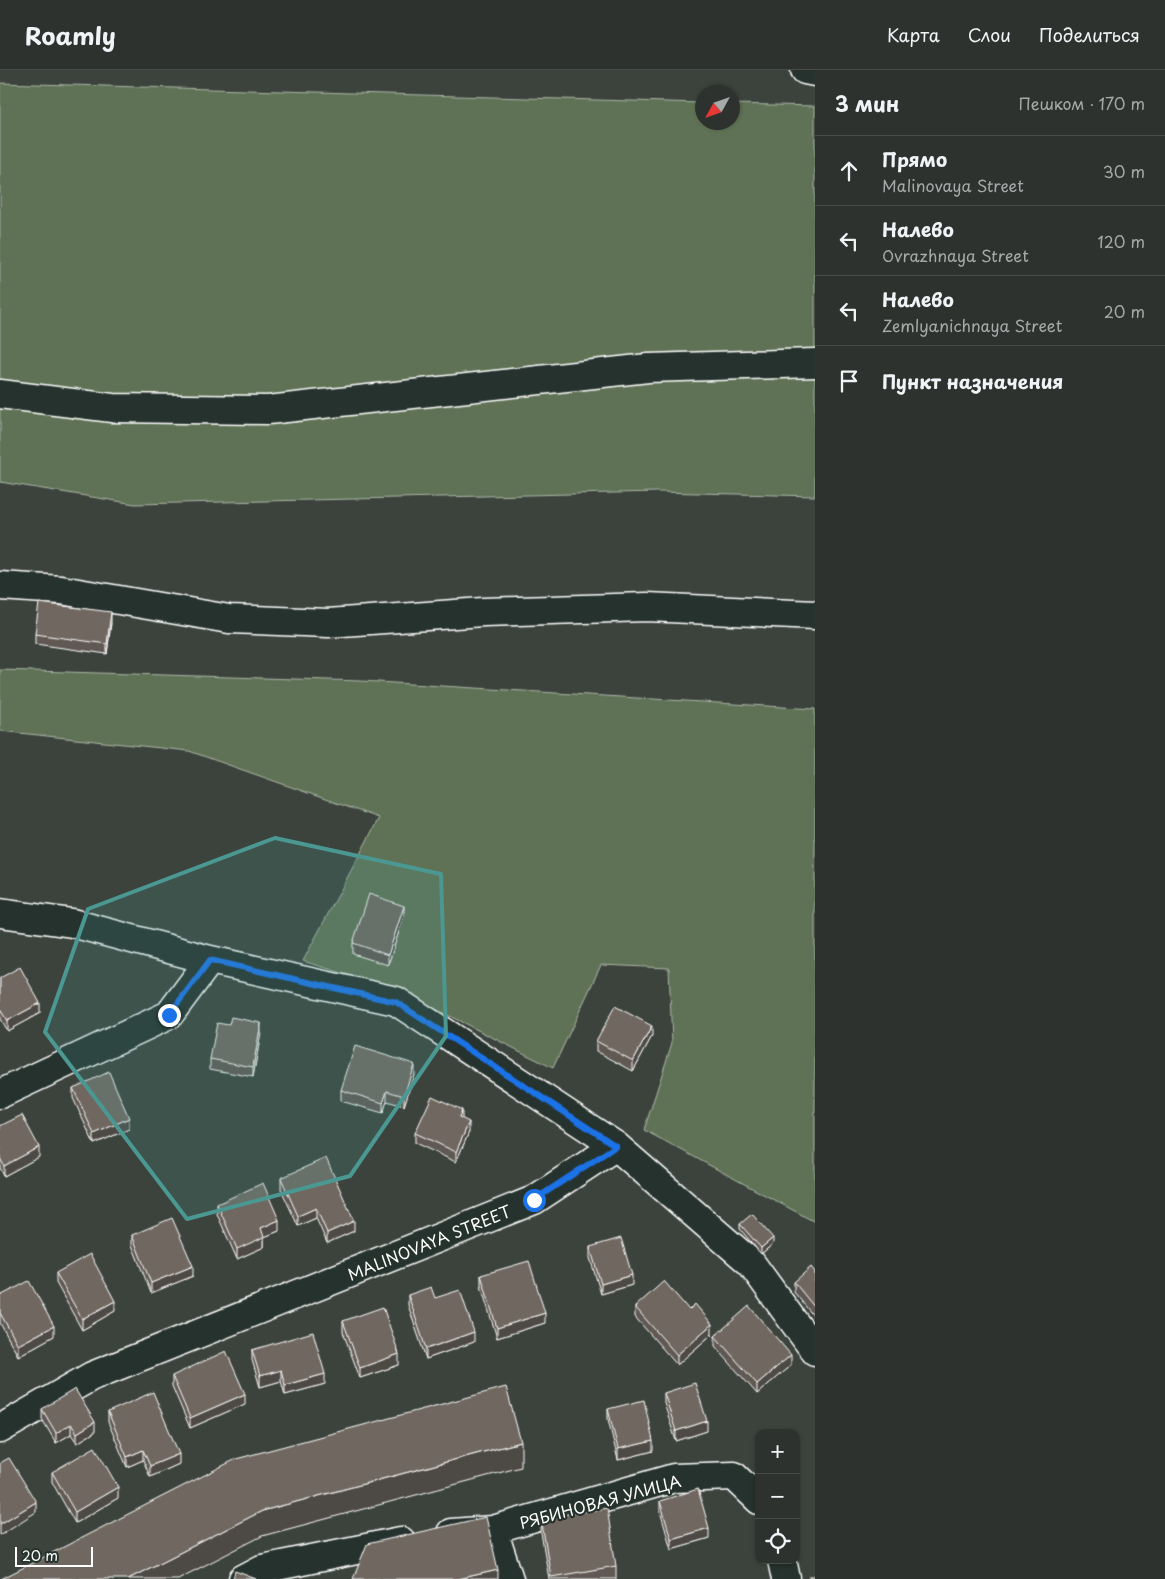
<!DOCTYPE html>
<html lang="ru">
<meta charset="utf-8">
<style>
:root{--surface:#2d322e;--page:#353a36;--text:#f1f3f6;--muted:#a7aaaa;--line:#484d4a}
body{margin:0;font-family:"Playpen Sans",sans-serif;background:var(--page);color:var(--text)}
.controls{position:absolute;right:15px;bottom:15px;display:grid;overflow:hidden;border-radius:10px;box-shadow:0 1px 4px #0004}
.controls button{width:45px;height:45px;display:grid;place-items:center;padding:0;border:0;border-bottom:1px solid var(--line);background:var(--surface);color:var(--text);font:25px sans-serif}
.compass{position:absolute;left:695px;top:15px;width:45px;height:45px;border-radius:50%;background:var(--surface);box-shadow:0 1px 4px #0004;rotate:230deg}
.scale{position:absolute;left:15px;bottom:12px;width:78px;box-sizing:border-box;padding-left:5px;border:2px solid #fff;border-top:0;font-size:14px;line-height:18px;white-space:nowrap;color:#fff;-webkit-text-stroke:4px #26332d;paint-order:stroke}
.stop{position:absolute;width:15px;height:15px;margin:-11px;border:4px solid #1a73e8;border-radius:50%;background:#fff}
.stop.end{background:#1a73e8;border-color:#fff;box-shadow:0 1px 5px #0008}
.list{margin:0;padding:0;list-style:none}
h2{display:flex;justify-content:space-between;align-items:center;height:65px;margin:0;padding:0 20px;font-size:21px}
h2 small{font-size:16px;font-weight:400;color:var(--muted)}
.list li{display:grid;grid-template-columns:32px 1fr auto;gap:15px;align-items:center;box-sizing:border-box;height:70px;padding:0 20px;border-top:1px solid var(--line)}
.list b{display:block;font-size:19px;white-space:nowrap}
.list p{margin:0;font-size:16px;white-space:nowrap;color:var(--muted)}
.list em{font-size:16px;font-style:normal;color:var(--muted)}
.icon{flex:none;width:28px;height:28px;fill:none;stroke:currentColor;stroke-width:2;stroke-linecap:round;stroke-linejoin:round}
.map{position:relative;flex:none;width:815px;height:1509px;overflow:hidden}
header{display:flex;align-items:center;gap:30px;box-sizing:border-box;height:70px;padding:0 25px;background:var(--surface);border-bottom:1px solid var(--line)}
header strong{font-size:24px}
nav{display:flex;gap:28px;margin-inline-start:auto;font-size:18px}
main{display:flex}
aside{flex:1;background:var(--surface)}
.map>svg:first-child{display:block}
.green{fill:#5e7255;stroke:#aeb8aa}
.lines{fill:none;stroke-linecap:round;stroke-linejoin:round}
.minor-casing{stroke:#fff;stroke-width:31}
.minor{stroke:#26332d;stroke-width:28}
.wall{fill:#605953;stroke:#fff}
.shaded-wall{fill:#4e4944;stroke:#fff}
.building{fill:#706861;stroke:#fff}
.route{stroke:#1a73e8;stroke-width:6}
.marked{fill:#4b9892;fill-opacity:0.2;stroke:#4b9892;stroke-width:4;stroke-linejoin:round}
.labels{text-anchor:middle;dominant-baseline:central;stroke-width:4.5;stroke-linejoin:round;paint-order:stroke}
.street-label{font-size:16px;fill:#fff;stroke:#26332d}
</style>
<header>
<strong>Roamly</strong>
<nav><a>Карта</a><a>Слои</a><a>Поделиться</a></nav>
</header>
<main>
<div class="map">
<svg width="815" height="1509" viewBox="0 0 815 1509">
<rect width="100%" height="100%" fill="#3c433d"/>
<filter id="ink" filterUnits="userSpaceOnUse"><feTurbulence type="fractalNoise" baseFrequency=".02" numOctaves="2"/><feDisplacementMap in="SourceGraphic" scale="10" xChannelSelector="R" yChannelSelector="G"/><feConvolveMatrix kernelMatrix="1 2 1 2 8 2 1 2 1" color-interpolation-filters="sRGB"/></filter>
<g filter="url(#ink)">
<path class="green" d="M0,13l702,20v19h30l1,-18 82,2v390l-157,-4 -523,12 -135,-22z
M0,600l361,11 454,28v513l-171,-92 28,-87 -3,-75 -68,-3 -48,103 -155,-78 -95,-29 76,-143 -190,-67 -189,-20z"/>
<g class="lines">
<defs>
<path id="minor" d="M805,0l10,2
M0,324l112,14 156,2 380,-42 167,-5
M0,516l61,4 168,29 99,4 155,-11 164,-5 168,8
M0,843l72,10 138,37 186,41 220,145 135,117 64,88
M0,1024l169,-79 41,-55
M0,1359l92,-53 442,-176 82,-54
M493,1460l16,49
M451,1463l42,-3 181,-52 60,-2 25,24
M782,1490l4,19
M243,1509l19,-10 139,-28"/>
</defs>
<use href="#minor" class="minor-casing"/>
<use href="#minor" class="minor"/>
</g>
<path class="wall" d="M111,553l-4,31 -72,-10v-10z
M404,846l-16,49 -35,-11v-11z
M0,908l40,35 -33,18 -7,-12z
M261,963l-8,44 -43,-8v-10z
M652,966l-19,35 -37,-20v-10z
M414,1004l-10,32 -17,-5 -4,12 -42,-12v-11z
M73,1018l56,41 -35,15 -21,-46z
M462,1049l7,13 -13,30 -41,-19v-10z
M0,1056l39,31 -35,19 -4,-8z
M281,1108l73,53 -27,12 -11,-25 -18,8 -17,-37z
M217,1134l62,27 -15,6v10l-27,12 -20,-45z
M740,1154l33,20 -12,10 -21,-25z
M132,1165l61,41 -42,17 -19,-48z
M590,1177l42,38 -31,9 -11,-36z
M815,1202v46l-21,-26v-10z
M56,1203l59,38 -33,19 -26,-47z
M481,1205l64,48 -48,15 -16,-52z
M408,1225l27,3 39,44 -48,17 -18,-54z
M0,1226l54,40 -36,20 -18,-33z
M635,1237l54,3 23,24 -35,31 -42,-48z
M343,1251l56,44 -39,13 -17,-46z
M715,1266l76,29 -34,29 -42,-48z
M252,1280l73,34 -40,11 -4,-14 -21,6 -8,-27z
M172,1306l73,28 -55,24 -18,-42z
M664,1323l43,38 -31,10 -12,-38z
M42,1339l53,23 -18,11 -6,-9 -15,9 -14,-24z
M608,1339l45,42 -35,9 -10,-41z
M108,1342l71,52 -29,13 -7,-17 -16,7 -19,-45z
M52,1402l66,26 -43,25 -23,-41z
M660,1431l49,37 -38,11 -11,-38z
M541,1448l75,48v13h-67l-8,-46z"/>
<path class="shaded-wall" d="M111,542v11l-4,31v-10z
M404,836v10l-16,49v-10z
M40,933v10l-33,18v-10z
M261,953v10l-8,44v-10z
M652,956v10l-19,35v-10z
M414,994v10l-10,32v-10z
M387,1021v10l-4,12v-10z
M462,1040v10l-3,-3z
M129,1048v11l-35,15v-10z
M469,1052v10l-13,30v-10z
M39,1077v10l-35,19v-10z
M316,1138v10l-18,8v-10z
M279,1150v11l-15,6v10l-27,12v-10l24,-21z
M354,1151v10l-27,12v-10z
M773,1168v6l-12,10v-6z
M193,1196v10l-42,17v-10z
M632,1205v10l-31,9v-10z
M115,1231v10l-33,19v-11z
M545,1243v10l-48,15v-10z
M712,1254v10l-35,31v-10z
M54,1256v10l-36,20v-11z
M474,1262v10l-48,17v-10z
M399,1284v11l-39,13v-10z
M791,1285v10l-34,29v-10z
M281,1300v11l-21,6v-11z
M325,1304v10l-40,11v-10z
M245,1324v10l-55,24v-10z
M707,1351v10l-31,10v-10z
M95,1352v10l-18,11v-10z
M71,1354v10l-15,9v-10z
M653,1371v10l-35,9v-11z
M521,1372v25l-259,69 -84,43h-50l134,-68z
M143,1380v10l-16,7v-10z
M179,1384v10l-29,13v-11z
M118,1417v11l-43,25v-11z
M36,1432v10l-36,23v-11z
M709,1458v10l-38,11v-10z
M498,1500v9h-40z"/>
<path class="building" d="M39,533l72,9 -4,32 -72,-10z
M369,824l35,12 -16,49 -35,-12z
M20,897l20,36 -33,18 -7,-12v-31z
M615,936l37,20 -19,35 -37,-20z
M231,947l30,6 -8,44 -43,-8 7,-36 12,2z
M355,976l59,18 -10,32 -17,-5 -4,12 -42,-13z
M109,1002l20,46 -35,16 -21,-46z
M432,1026l30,14 -3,7 10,5 -13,30 -41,-19z
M22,1045l17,32 -35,19 -4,-8v-32z
M326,1088l28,63 -27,12 -11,-25 -18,8 -17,-38z
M263,1113l16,37 -18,8 3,9 -27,12 -20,-45z
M752,1144l21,24 -12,10 -21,-24z
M172,1148l21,48 -42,17 -19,-48z
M621,1168l11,37 -31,9 -11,-37z
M90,1184l25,47 -33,18 -26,-46z
M529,1191l16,52 -48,15 -16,-53z
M811,1197l4,5v36l-21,-26z
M29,1211l25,45 -36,19 -18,-32v-17z
M664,1211l25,29 6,-6 17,20 -35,31 -42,-48z
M431,1217l4,11 25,-8 14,42 -48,17 -18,-54z
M749,1236l42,49 -34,29 -42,-48z
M383,1237l16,47 -39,14 -17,-47z
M313,1262l12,42 -40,11 -4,-15 -21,6 -8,-26z
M226,1281l19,43 -55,24 -18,-42z
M695,1313l12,38 -31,10 -12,-38z
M506,1317l15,55 -259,69 -134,68h-127l235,-120z
M75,1319l20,33 -18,11 -6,-9 -15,9 -14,-24z
M153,1322l26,62 -29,12 -7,-16 -16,7 -19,-45z
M644,1330l9,41 -35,8 -10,-40z
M95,1377l23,40 -43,25 -23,-40z
M9,1388l27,44 -36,22v-61z
M698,1419l11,39 -38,11 -11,-38z
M607,1438l9,58 -65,11 -10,-59z
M486,1447l12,53 -40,9h-105l14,-35z
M235,1501l21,8h-23z
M810,1506h5v3h-5z"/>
</g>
<g class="lines" filter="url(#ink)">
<path class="route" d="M169,945l41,-55 186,42 220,144 -82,54"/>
</g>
<path class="marked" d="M275,768l166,36 5,162 -96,140 -163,43 -142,-187 43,-123z"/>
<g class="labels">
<g class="street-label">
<text transform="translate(429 1172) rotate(-22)">MALINOVAYA STREET</text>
<text transform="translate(600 1431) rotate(-15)">РЯБИНОВАЯ УЛИЦА</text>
</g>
</g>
</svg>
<div class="controls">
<button>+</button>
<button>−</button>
<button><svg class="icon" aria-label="locate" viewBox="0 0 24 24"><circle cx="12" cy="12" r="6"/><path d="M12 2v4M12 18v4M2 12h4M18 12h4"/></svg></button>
</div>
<svg class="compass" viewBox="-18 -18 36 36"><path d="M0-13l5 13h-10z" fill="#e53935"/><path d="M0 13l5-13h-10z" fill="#a7aaaa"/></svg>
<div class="scale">20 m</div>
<div class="stop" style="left:534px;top:1130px"></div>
<div class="stop end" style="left:169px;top:945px"></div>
</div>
<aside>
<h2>3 мин<small>Пешком · 170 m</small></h2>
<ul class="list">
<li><svg class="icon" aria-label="ahead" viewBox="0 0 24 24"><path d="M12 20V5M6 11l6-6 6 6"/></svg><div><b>Прямо</b><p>Malinovaya Street</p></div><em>30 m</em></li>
<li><svg class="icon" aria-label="left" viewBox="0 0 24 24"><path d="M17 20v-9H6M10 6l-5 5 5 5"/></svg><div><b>Налево</b><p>Ovrazhnaya Street</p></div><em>120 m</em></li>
<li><svg class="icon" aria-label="left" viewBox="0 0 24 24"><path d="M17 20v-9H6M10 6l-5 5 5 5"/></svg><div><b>Налево</b><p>Zemlyanichnaya Street</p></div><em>20 m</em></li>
<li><svg class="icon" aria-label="arrive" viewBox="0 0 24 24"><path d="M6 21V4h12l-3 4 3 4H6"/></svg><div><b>Пункт назначения</b></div></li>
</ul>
</aside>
</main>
